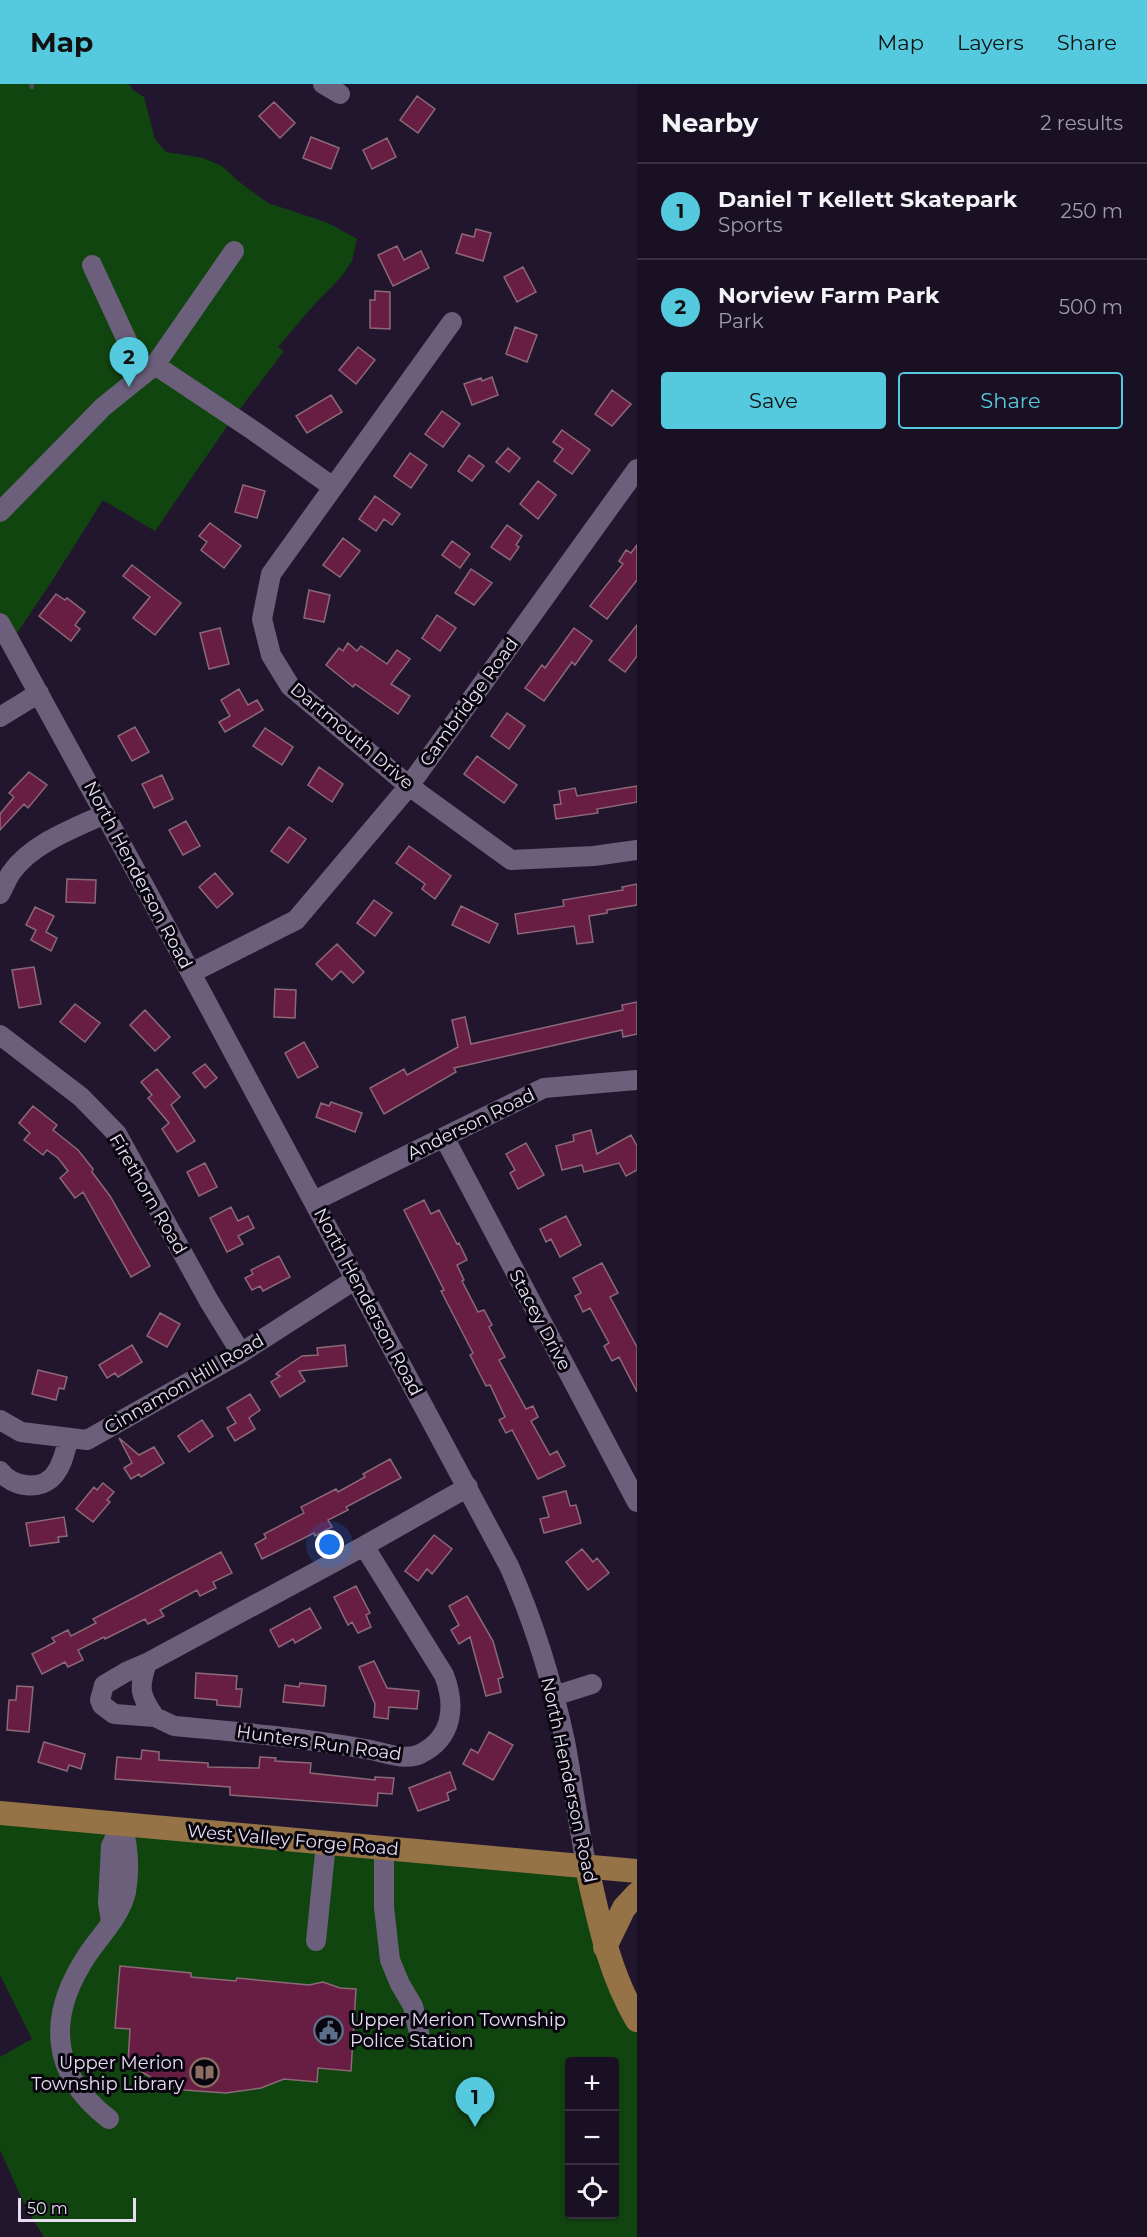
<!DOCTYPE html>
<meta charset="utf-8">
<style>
:root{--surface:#1a1023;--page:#271e30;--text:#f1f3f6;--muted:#9f9da6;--line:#383041;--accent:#55cadf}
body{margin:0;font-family:Montserrat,sans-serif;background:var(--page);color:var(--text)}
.controls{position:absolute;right:18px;bottom:18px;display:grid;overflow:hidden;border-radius:6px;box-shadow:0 2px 4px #0004}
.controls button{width:54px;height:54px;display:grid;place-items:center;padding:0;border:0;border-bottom:2px solid var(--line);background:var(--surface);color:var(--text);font:30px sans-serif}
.scale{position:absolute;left:18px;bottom:15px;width:118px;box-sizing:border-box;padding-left:6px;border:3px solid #e5deef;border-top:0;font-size:16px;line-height:21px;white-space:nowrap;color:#e5deef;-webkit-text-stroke:4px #09050f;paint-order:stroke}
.you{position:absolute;left:330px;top:1461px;width:21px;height:21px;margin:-15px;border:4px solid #fff;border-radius:50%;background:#1a73e8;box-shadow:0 0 0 9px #1a73e833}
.badge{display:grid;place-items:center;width:39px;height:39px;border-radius:50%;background:var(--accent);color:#111;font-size:20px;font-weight:700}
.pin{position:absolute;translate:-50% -50px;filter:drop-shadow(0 2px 3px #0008)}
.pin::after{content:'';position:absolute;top:32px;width:21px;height:18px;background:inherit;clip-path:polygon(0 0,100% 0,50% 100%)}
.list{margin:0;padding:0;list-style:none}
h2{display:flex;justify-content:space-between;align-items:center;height:78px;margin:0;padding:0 24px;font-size:26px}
h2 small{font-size:20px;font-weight:400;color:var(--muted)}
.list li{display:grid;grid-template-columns:39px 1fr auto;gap:18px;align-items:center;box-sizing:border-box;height:96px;padding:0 24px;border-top:2px solid var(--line)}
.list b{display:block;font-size:22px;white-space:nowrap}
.list p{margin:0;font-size:20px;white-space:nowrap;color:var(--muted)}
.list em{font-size:20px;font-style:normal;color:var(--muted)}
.actions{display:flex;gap:12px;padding:18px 24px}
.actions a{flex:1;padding:14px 0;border:2px solid var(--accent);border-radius:6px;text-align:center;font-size:21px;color:var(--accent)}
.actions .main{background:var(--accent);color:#111}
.icon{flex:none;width:33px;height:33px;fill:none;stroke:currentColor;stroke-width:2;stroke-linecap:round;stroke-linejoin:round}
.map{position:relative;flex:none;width:637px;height:2153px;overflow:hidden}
header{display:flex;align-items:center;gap:36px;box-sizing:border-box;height:84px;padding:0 30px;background:var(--accent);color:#111}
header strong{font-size:28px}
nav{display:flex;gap:33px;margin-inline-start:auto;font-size:21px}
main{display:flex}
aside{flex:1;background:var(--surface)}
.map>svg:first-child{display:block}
.green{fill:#114510;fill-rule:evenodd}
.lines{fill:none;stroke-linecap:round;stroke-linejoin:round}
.stream{stroke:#464e54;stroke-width:4.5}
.building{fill:#681d42;stroke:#8c6977;stroke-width:1.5}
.minor{stroke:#6c5f7c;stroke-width:20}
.major{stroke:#957347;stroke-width:24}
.labels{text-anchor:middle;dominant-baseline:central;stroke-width:6;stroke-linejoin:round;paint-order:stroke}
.street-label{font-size:18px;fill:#e5deef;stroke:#09050f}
.poi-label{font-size:18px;fill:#e5deef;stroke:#09050f;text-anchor:start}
</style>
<header>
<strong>Map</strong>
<nav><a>Map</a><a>Layers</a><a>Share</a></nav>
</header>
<main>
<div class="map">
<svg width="637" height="2153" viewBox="0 0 637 2153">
<rect width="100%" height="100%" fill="#22162f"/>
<path class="green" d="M0,0h129l4,6 11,7 11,42 11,13 37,6 19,8 16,15 30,22 60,20 29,16 -5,22 -10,15 -29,30 -35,41 6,4 -54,71 -75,109 -52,-31 -51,81 -41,61 -11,-21z
M0,1729l587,55 50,152v217h-593l-17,-27 -27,-60v-93l32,-18 -32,-64zM570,1978h44v152h-44z"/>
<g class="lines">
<path class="stream" d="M31,0l1,3"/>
</g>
<path class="building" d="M417,12l18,13 -17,24 -18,-13z
M274,18l21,21 -15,15 -21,-22z
M311,53l28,11 -8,21 -28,-11z
M387,54l9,19 -24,12 -9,-19z
M476,145l15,4 -8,28 -27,-8 6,-19 12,3z
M397,162l7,14 17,-9 8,17 -36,18 -15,-31z
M523,183l13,25 -19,10 -13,-25z
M375,207l15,1v37l-20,-1v-28h5z
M515,243l22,8 -10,27 -21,-8z
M358,263l17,13 -19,24 -17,-14z
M492,293l6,18 -26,10 -8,-21 17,-6 1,3z
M612,306l19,14 -19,22 -17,-12z
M331,311l11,17 -35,21 -11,-17z
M442,327l18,13 -17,23 -18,-13z
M562,346l28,20 -18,24 -18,-13 9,-12 -10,-7z
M508,364l12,10 -11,14 -13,-10z
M410,369l17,12 -16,23 -17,-12z
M469,371l15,11 -12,15 -14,-10z
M538,397l18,14 -18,24 -18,-15z
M243,401l22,6 -8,27 -22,-6z
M375,412l25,18 -8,11 -8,-6 -8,12 -17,-12z
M210,439l31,23 -17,22 -23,-18 6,-8 -8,-6z
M507,441l15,11 -6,9 3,2 -9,13 -19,-13z
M343,454l17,13 -20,26 -17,-12z
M452,457l18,13 -10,14 -18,-13z
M637,461v35l-30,39 -17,-13 33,-42 -4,-3 7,-11 5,3z
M132,481l49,38 -26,32 -22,-17 17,-21 -27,-21z
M471,485l21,14 -18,22 -19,-12z
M309,506l21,5 -6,27 -20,-4z
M56,510l9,6 2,-2 18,14 -10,13 5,4 -9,12 -32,-25z
M437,531l19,13 -16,23 -18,-13z
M637,541v31l-12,16 -16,-12z
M220,544l9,36 -20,5 -9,-36z
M574,544l18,13 -17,24 -3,-3 -28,39 -19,-13 17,-23 3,3z
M348,559l9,8 4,-5 26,18 10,-14 13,9 -19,25 19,12 -12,18 -43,-30 -2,3 -27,-22 13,-17 4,3z
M239,605l9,16 9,-5 6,10 -38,22 -6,-10 11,-6 -9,-16z
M507,629l18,13 -16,23 -18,-13z
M135,643l14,25 -17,9 -14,-25z
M265,644l28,19 -11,18 -29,-19z
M477,672l40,29 -13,18 -40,-29z
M319,683l24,17 -11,18 -24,-17z
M29,688l18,13 -19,23 -4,-4 -24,26v-16l14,-17 -5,-4z
M162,691l11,24 -19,9 -12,-24z
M637,702v16l-40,7 1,4 -42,6 -2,-14 7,-1 -2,-13 16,-3 2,8z
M186,737l14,25 -17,9 -14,-25z
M289,743l17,12 -18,24 -17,-12z
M409,762l42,30 -16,23 -13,-10 3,-5 -29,-21z
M215,789l18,21 -16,14 -18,-21z
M67,795l29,1 -1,23 -29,-1z
M637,800v21l-30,5v3l-18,3 4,26 -16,2 -3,-18 -56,8 -3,-20 49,-8 -1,-6 60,-10 -1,-3z
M374,816l18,13 -17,23 -18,-13z
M461,822l37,18 -9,19 -37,-18z
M35,823l19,9 -8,16 11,6 -6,13 -20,-11 5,-10 -10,-5z
M337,860l27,28 -11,11 -12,-12 -9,9 -16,-16z
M34,883l7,37 -22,4 -7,-38z
M275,905l21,1 -1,28 -21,-1z
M637,918v32l-14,3 -1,-7 -168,38 2,4 -72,42 -14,-26 34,-19 3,6 51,-28 -6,-27 13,-3 6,27 152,-34 -1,-5z
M75,920l25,19 -15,19 -25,-20z
M145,926l25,27 -15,14 -25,-26z
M304,958l14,25 -20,11 -13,-25z
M205,980l12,14 -12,10 -12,-15z
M157,985l23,28 -9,8 24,36 -18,11 -15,-23 7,-6 -21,-25 4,-3 -11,-13z
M331,1018l31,11 -7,19 -39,-15 5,-14 8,3z
M33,1022l24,19 -4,5 25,20 15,19 -1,3 18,24 40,70 -19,11 -48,-85 -8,6 -15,-20 8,-7 -10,-13 -11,-8 -4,5 -19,-15 6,-7 -11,-10z
M591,1046l6,24 34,-19 6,11v24l-11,6 -7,-13 -35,9 -2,-7 -20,5 -6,-24 18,-5 -1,-6z
M526,1059l18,32 -26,14 -8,-16 5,-3 -9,-16z
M205,1079l12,24 -18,9 -12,-24z
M424,1116l7,14 8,-4 18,34 2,-1 8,17 -10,5 7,15 -2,1 16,31 6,-2 8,15 -3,2 16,30 -6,3 27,49 7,-3 5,11 -7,4 19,34 7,-4 8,15 -27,13 -26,-49 -6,3 -7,-13 6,-3 -15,-32 -4,1 -16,-31 3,-2 -32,-62 3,-1 -40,-80z
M231,1123l7,14 10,-5 6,12 -16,8 5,8 -16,8 -17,-34z
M566,1132l15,29 -21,12 -9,-18 -5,3 -6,-13z
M279,1172l11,21 -27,14 -3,-5 -8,4 -7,-12 8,-4 -2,-4z
M602,1179l16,30 -8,4 27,50v45l-18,-35 -7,4 -8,-15 5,-3 -19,-35 -7,4 -8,-16 6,-3 -8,-15z
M160,1229l20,11 -13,23 -20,-11z
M132,1261l10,17 -24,15 -3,-4 -8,5 -8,-13z
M345,1261l2,21 -48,5 6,10 -25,16 -9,-15 9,-6 -4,-2 2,-2 24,-16 16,-1 -1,-7z
M38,1286l29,7 -3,12 -5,-1 -3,12 -24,-6z
M250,1310l10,16 -11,8 6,11 -20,12 -8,-13 9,-5 -9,-15z
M202,1336l11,16 -24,16 -11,-16z
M119,1354l20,17 15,-8 10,16 -23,14 -2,-3 -8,5 -7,-11 8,-5z
M390,1375l11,19 -55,29 2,3 -20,10 4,7 -17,9 -1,-3 -52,26 -7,-15 11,-6 -2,-4 40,-21 -3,-6 35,-18 2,3 27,-15 -2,-3z
M103,1399l11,9 -7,8 3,2 -17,20 -17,-13 18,-22 3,3z
M566,1407l4,15 6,-1 5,18 -37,10 -4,-14 9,-2 -6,-20z
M64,1433l3,19 -9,1 1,5 -29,4 -4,-23z
M434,1451l18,14 -20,25 -5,-5 -9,12 -13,-10z
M582,1465l11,13 4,-4 12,15 -21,17 -22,-28z
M221,1468l11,21 -19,9 3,6 -16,8 -3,-6 -37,20 4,6 -16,8 -3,-5 -40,20 -1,-2 -26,13 5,10 -15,7 -3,-5 -23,12 -10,-20 23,-12 -3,-4 16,-8 3,6 25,-13 -3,-4z
M356,1502l14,27 -4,2 5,12 -13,6 -6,-11 -4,3 -14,-28z
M467,1512l26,45 10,36 -5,2 3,13 -15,4 -16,-59 -11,7 -8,-14 8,-5 -10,-19z
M310,1524l11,20 -26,15 -2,-4 -14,8 -9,-17z
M374,1577l13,27 32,3 -2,18 -28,-2 -1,12 -14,-2 1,-13 -16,-37z
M196,1589l41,3 -1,13h6l-2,18 -23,-2v-5l-22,-2z
M300,1599l26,3 -2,20 -41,-4 2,-17 14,2z
M17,1602l16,1 -4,45 -22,-2 2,-30h7z
M489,1648l24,13 -20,35 -30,-16 8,-15 7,4z
M44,1658l41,12 -4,15 -12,-4 -2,6 -29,-9z
M142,1666l17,2v8l49,3v4l51,1 1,-11 16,1 -1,3 36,2 -1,10 65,7v-3l19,1 -2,16 -14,-1 -1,13 -147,-11v-8l-115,-8 2,-22 24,2z
M450,1688l6,17 -9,4 2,7 -31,11 -9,-23z
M120,1882l71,7v4l45,4 1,-3 72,7 14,-3 17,6 16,1 -5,82 -33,-3 -1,14 -33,-3 -23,9 -35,5 -42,-3 -30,-11 -26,-15 2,-35 -15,-1z"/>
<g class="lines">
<path class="minor" d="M323,0l17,10
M234,167l-79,114 99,66 79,56
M92,181l51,110
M452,238l-181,252 -9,45 9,36 19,31 119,100 102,74 83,-4 43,-6
M0,428l103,-105 52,-42
M0,539l148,270 361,673c25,56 43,115 56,175 8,42 13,85 22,127
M0,633l39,-24
M0,810c4,-7 7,-15 11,-21 20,-29 63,-45 94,-59
M191,889l105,-53 113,-134 228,-317
M0,951l81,62 36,37 92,167 32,52
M444,1053l193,365
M314,1117l230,-113 93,-8
M0,1336l21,12 66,8 154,-87 115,-74
M0,1387c12,16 42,21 55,3 8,-10 10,-24 14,-36
M364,1462l80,129c12,31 9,63 -24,79 -14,7 -35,-1 -49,-4 -65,-12 -131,-18 -197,-24l-19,-9 -41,-3 -12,-9 -2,-5 4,-15 22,-13 21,-9z
M364,1462l104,-59
M147,1579c-9,25 -7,33 8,54
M554,1612l38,-12
M384,1765v58l6,53 10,24 13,22 7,31
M111,1837l-3,-18 3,-57 11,-23
M316,1857l10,-98
M109,2035c-60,-46 -62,-104 -21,-165 13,-19 33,-39 38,-62 4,-23 2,-47 -4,-69"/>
<path class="major" d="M0,1729l637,58
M587,1784c12,53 22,105 50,152
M605,1863l19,-39 13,-14"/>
</g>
<defs>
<symbol id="civic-ring" viewBox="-11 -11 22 22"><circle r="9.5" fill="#09050f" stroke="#5c6f8a" stroke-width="1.5"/><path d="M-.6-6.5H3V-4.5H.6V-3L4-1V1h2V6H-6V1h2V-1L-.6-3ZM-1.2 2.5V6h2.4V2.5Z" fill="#5c6f8a"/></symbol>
<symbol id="library-ring" viewBox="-11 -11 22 22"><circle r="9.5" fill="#09050f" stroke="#8d6e63" stroke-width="1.5"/><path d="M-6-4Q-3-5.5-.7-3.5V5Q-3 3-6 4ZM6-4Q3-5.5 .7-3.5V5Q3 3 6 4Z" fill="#8d6e63"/></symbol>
</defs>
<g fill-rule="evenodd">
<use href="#civic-ring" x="312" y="1930" width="33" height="33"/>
<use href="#library-ring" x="188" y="1972" width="33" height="33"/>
</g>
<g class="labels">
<g class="street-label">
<text transform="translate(469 618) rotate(-54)">Cambridge Road</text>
<text transform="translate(352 652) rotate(40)">Dartmouth Drive</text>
<text transform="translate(138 791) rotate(62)">North Henderson Road</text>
<text transform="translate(471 1040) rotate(-26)">Anderson Road</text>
<text transform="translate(148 1110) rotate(60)">Firethorn Road</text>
<text transform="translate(368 1218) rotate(62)">North Henderson Road</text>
<text transform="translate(540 1236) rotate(62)">Stacey Drive</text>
<text transform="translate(184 1300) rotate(-30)">Cinnamon Hill Road</text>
<text transform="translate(319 1659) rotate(8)">Hunters Run Road</text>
<text transform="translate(569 1696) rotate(78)">North Henderson Road</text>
<text transform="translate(293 1756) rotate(5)">West Valley Forge Road</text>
</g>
<g class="poi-label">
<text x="350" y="1936">Upper Merion Township<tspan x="350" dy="21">Police Station</tspan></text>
<text x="184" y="1979" text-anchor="end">Upper Merion<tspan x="184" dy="21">Township Library</tspan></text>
</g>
</g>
</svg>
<div class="controls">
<button>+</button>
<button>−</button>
<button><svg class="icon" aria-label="locate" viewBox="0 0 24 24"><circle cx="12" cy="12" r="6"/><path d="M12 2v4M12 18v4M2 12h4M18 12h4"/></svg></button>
</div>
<div class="scale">50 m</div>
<div class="you"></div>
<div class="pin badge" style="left:475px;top:2043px">1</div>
<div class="pin badge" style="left:129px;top:303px">2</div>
</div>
<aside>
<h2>Nearby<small>2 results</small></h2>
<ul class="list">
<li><span class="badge">1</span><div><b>Daniel T Kellett Skatepark</b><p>Sports</p></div><em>250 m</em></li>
<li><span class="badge">2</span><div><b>Norview Farm Park</b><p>Park</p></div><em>500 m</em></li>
</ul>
<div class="actions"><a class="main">Save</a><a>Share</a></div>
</aside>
</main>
